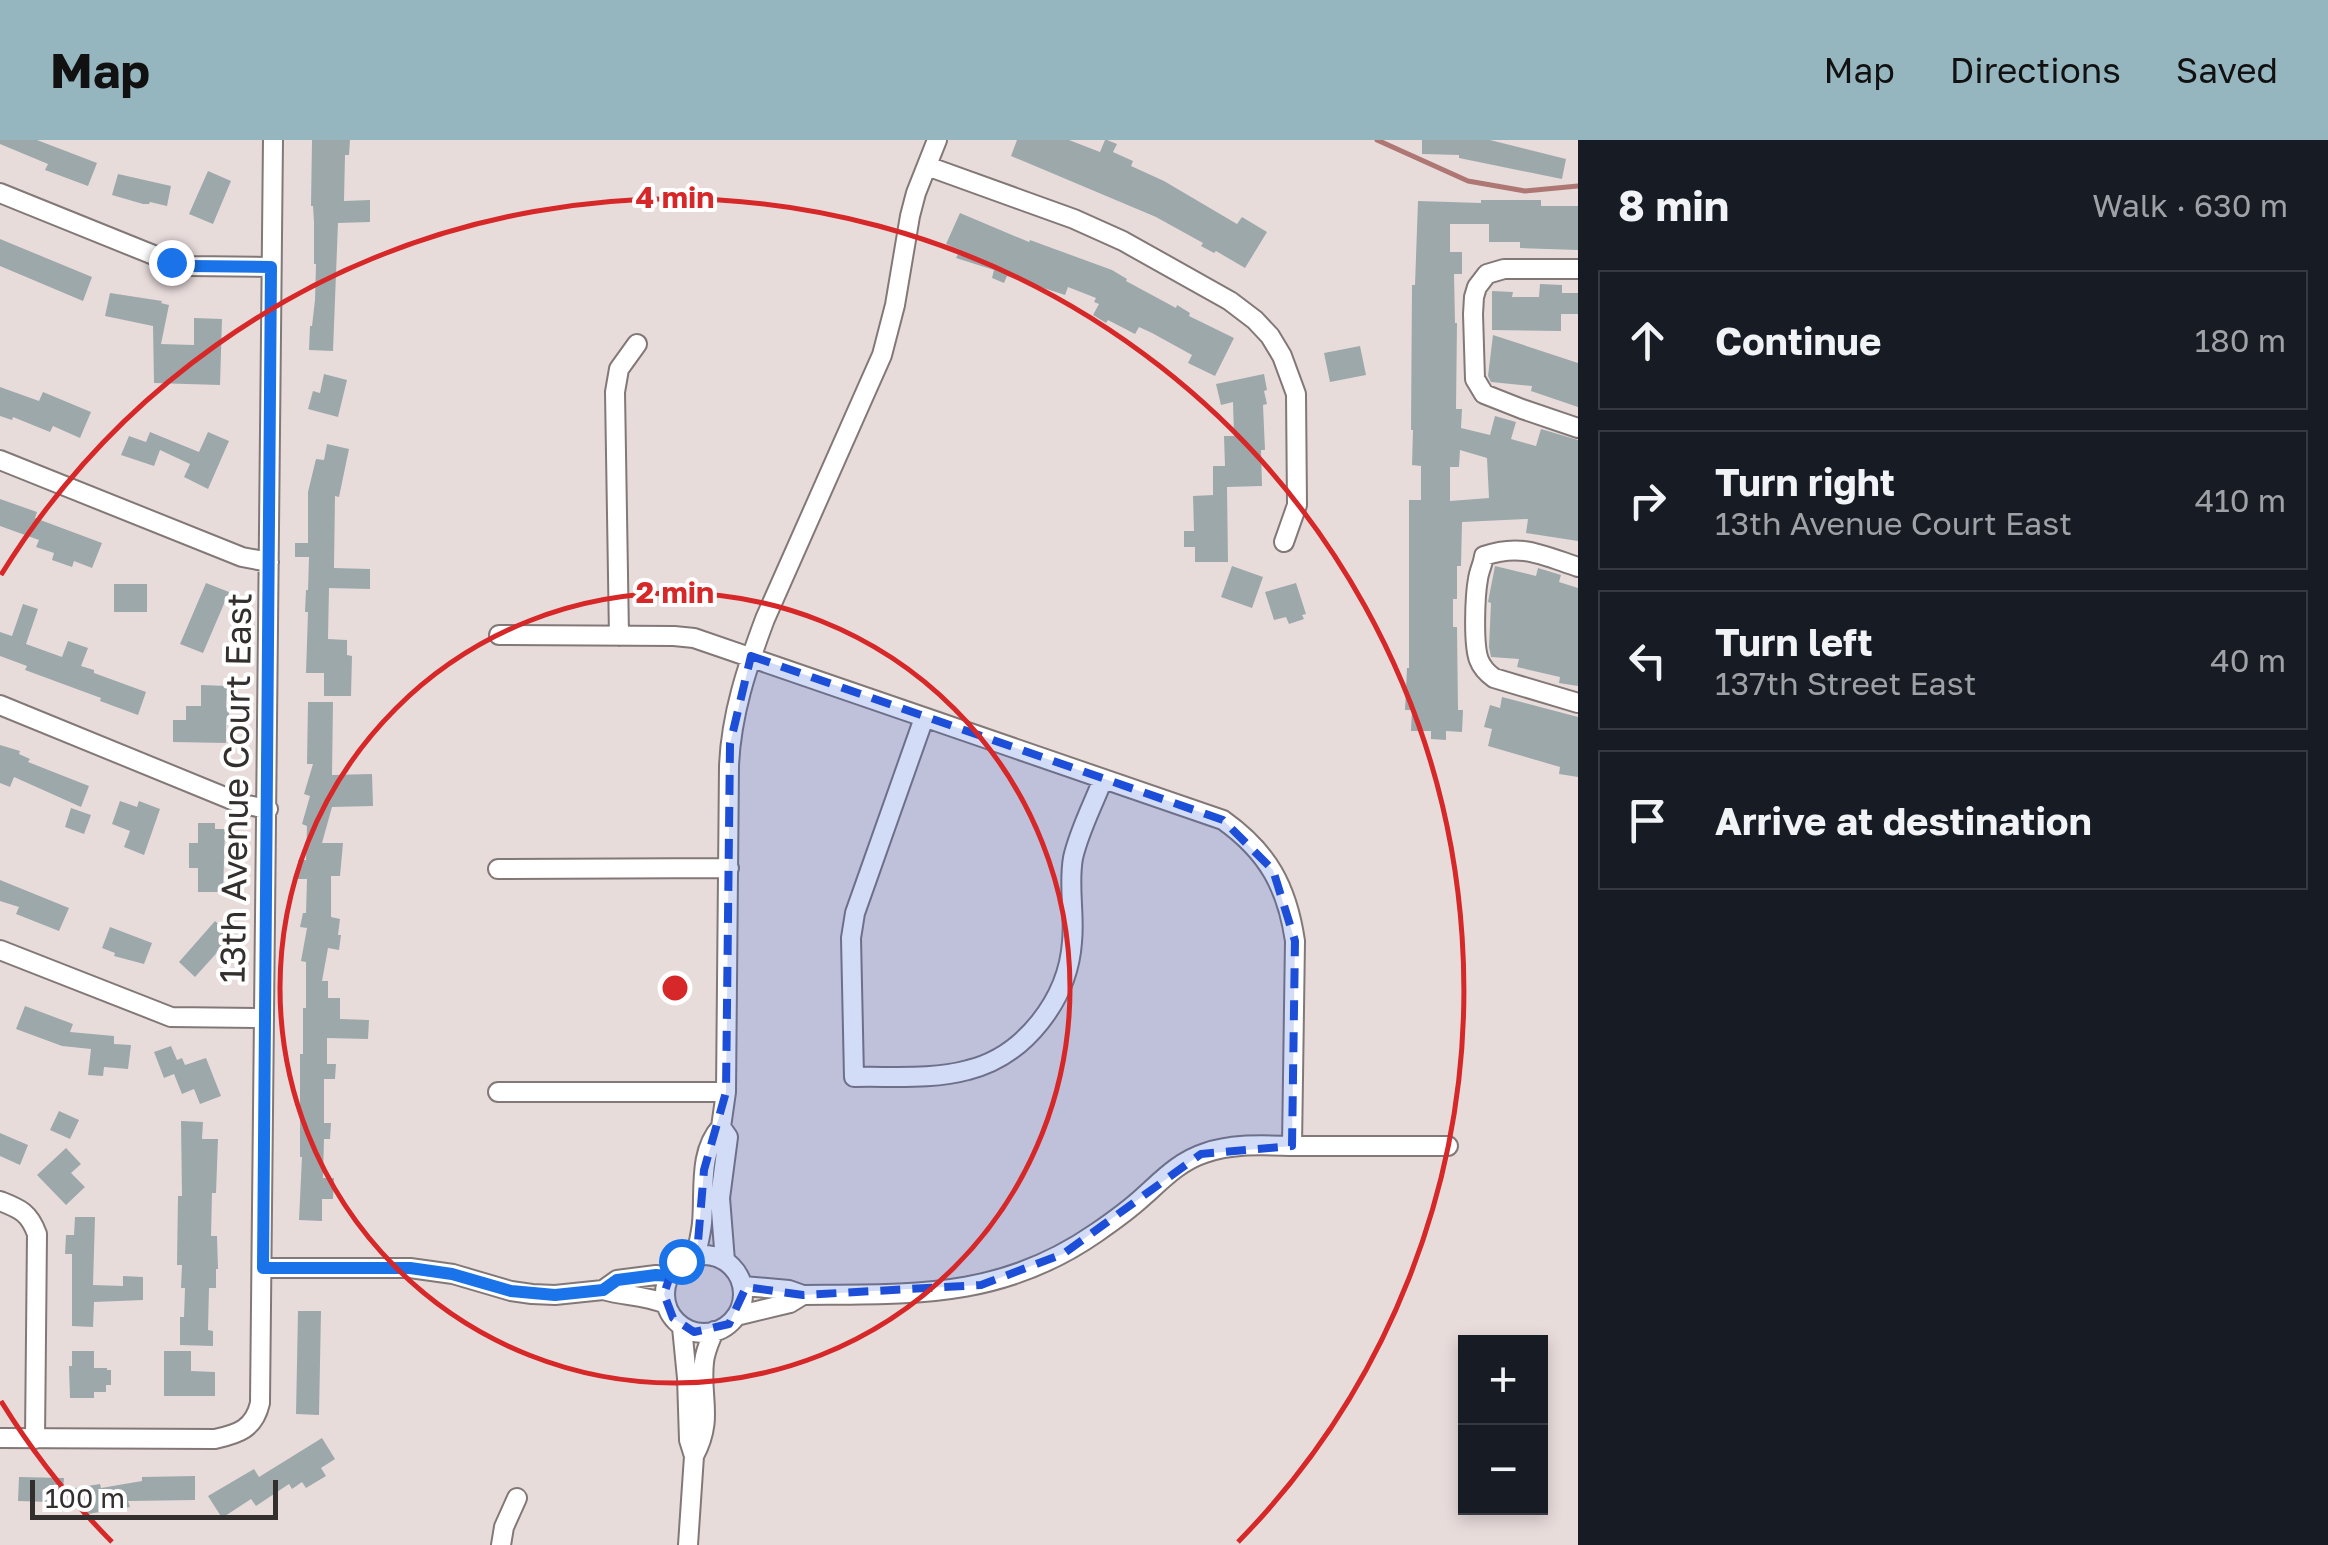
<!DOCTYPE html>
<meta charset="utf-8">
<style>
:root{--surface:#171b24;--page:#242831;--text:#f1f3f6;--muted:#9ea1a6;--line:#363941;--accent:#96b6bf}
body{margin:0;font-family:"Golos Text",sans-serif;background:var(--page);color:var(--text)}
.controls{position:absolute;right:30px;bottom:30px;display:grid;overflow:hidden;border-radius:0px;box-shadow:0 5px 15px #0003}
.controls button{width:90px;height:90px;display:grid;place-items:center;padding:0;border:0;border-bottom:2px solid var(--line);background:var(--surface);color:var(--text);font:50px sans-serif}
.scale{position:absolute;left:30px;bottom:25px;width:248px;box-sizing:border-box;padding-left:10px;border:5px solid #332f2e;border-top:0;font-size:28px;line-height:35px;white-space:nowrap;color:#332f2e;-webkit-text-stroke:8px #fff;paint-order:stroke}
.stop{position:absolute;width:30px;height:30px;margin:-22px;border:8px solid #1a73e8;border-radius:50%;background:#fff}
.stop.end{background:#1a73e8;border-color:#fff;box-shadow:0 2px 10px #0008}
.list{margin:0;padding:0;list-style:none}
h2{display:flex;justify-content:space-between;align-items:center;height:130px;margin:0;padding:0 40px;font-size:42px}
h2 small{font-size:32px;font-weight:400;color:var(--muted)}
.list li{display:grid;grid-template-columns:65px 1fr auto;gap:30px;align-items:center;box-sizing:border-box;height:140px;margin:0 20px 20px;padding:0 20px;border:2px solid var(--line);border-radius:0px}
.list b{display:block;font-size:38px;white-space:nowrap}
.list p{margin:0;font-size:32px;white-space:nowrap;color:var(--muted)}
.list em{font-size:32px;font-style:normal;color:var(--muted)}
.icon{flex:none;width:55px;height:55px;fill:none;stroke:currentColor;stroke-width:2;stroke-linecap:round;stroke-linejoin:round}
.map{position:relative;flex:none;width:1578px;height:1405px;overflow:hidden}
header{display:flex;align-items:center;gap:60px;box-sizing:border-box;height:140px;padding:0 50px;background:var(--accent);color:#111}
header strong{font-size:48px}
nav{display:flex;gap:55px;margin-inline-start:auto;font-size:35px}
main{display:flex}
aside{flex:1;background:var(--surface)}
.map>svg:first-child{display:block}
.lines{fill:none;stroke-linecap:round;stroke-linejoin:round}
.stream{stroke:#ae7774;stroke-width:5}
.building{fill:#9da8ab;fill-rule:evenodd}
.street-casing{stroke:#827877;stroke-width:22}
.street{stroke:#fff;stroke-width:18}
.route{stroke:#1a73e8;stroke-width:12}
.marked{fill:#1d4ed8;fill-opacity:0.2;stroke:#1d4ed8;stroke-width:8;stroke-dasharray:20 12;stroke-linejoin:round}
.ring{fill:none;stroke:#d62828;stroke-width:5}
.labels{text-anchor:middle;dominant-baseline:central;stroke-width:8;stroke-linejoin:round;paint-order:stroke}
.street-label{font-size:35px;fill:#332f2e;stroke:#fff}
.centre{fill:#d62828;stroke:#fff;stroke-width:5}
.ring-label{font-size:30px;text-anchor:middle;font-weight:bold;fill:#d62828;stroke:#fff;stroke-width:8;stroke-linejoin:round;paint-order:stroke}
</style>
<header>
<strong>Map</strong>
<nav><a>Map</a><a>Directions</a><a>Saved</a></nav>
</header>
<main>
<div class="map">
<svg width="1578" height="1405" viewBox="0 0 1578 1405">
<rect width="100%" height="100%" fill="#e8dcdb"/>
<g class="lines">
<path class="stream" d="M1377,0l91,41 57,10 53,-5"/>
</g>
<path class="building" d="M0,0h37l60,23 -9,23 -43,-16 3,-6 -48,-20z
M312,0h38l-1,15h-4l-1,46 26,-1v22l-32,1 -5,128 -24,-1 1,-24h2l3,-26 1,-36h-2v-42l-1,-16h-2z
M1017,0h52l31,12 5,-12h2l10,4 -4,8 20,9 -2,5 33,15 73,43 5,-7 25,15 -22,36 -29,-17 -2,2 -13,-7 2,-3 -47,-26 -145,-61z
M1422,0h68l76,19 -4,20 -103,-21v-3l-37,-1z
M208,31l23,10 -18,43 -24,-10z
M118,34l53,12 -4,20 -17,-4 -1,2h-6l-31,-9z
M1481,60h60v6h37v44l-58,-2v-6h-31v-18h-39v28h12v22h-8l1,49h2l-1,86h6l-1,19 29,7 5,-19 21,6 -5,17 25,7 5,-17 37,11v101l-52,-8 2,-14 -66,3 -1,44h-4v33h-4v28h4l1,83h5l-1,22 -16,-1v9l-15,-1v-8h-20l1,-21h-7l2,-42h2v-168h12v-34l-9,-1 1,-35h-2l1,-145h3l3,-84 63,2zM1460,310l27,8 2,40 -39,3v-34h9z
M960,73l69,29 1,-2 82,30 15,9 -1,2 50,27 1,-3 13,8 -1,3 45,22 -19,38 -27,-13 4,-8 -40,-22 -13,-6 -4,7 -27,-14 -2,3 -13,-8 6,-11 -5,-2 2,-4 -28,-11 -3,8 -58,-19 -3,7 -12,-5 2,-8 -38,-12 4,-8 -14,-6z
M0,99l92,38 -9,24 -83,-35z
M1540,144l22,1v8h16v21h-17v17l-69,-1v-39l21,1 -1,5h27z
M110,153l52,8 -1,2 8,2 -8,39 33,1v-27l28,1 -2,66 -66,-2 -1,-57 -48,-10z
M1493,195l85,28v44l-47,-16 1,-5 -41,-4 -3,-6z
M1360,206l6,29 -36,7 -6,-29z
M324,234l23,6 -9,37 -30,-8 5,-18 7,2z
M1264,234l3,16 -3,1 3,13 -4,1 2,45h-4l1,36 -35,1 1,75h-33v-15h-11v-16h10l-1,-35 20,-1v-29h12l-1,-30h10l-1,-34 -12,3 -5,-21z
M0,247l39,14 4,-9 48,20 -11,26 -27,-12 -3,6 -37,-15 -1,3 -12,-4z
M150,292l49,20 9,-20 21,9 -21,48 -24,-12 6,-13 -30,-14 -6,16 -33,-11 8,-19 17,6z
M327,304l22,5 -10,48 -4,-1 -1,72 36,1v20l-41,-1 -1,51 19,1v15l5,1 -1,40h-27v-23h-18l2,-61h-3l1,-22h2l1,-33h-14v-14h13v-51l8,-33 8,1z
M0,359l37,13 -2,6 67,25 -10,25 -18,-7 -2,6 -20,-7 2,-7 -18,-6 3,-7 -39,-14z
M1232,426l31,11 -11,31 -31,-11z
M1495,426l41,10 2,-8 23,7 -2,7 19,6v98l-19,-3 1,-6 -43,-10 2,-8 -28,-2 -2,-10 2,-44 -3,-1z
M206,443l23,9 -26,61 -23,-9z
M1296,443l10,31 -4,1 2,4 -15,5 -3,-7 -12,3 -9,-28z
M114,444h33v28h-33z
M23,464l15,5 -12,35 36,13 6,-16 20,7 -7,18 13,4v3l52,19 -8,23 -38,-14 1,-3 -76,-28 2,-4 -27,-10v-24l12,4z
M201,545l26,1 -1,21h3v16h-3v20l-53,-1v-22h13v-14h15z
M1502,557l76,20v60l-19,-3 1,-7 -72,-21 4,-17 -8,-2 6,-22 10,3z
M308,562h25l-1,73 40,-1 1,32 -41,1 -10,36h21l-3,33h-9v41l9,2 -2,16h3l-2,15 -11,-2 -6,33h6v17h12v21l29,1 -1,19 -41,-1v26h9l-1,15h-11v44h7l-1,16h-6l-1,37v2h11l-1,21h-11v22l-23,-1 3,-63h-2v-103h3v-46h3v-46l-5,-1 6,-33 -7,-1 3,-14h3l1,-34h-9v-19h8l1,-34 -5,-2 8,-28 -6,-2 9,-30h-6z
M0,605l20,6 -1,3 11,5 -2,3 61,24 -8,21 -67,-30 -4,10 -10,-4z
M120,661l17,6 2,-6 21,8 -16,46 -20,-8 6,-16 -18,-7z
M71,668l20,7 -7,19 -19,-7z
M198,683h17v6h10l-2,63h-25v-24h-9v-25h9z
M0,740l69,28 -10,23 -43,-17 3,-7 -19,-6z
M215,781l17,15 -37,41 -16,-15z
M110,787l42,16 -8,21 -30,-8 1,-3 -13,-5z
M25,866l48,18 -3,8 44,4v8l17,1 -3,24 -24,-2 -1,9 -15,-1 3,-26 -29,-3 -46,-17z
M171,906l6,14 5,-2 3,7 21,-7 15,38 -21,8 -6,-15 -12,5 -8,-20 -10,4 -10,-26z
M59,971l20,9 -9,19 -20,-9z
M181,981l22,1 -1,17h16l-2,54h-4l-1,43h6l1,33h-2v19h-7l-1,42 5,1v15l-33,-1v-28h4l1,-29h-4l1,-23h-5l1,-69h4z
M0,993l28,12 -8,20 -20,-9z
M66,1008l15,16 -10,9 14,14 -19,18 -29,-30z
M75,1077h20l-2,68 30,1v-10l20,1v23l-49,2 -1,25 -21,-1v-72h-7l1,-19h8z
M298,1171h23l-2,104 -23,-1z
M72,1211h22v17h13v2h4v15h-5v7h-12v6h-24l-1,-32h3z
M164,1211h27v20l24,1v24h-51z
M322,1298l13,21 -14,9 5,8 -20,12 -4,-6 -10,7 -3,-5 -33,22 -5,-7 -29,19 -14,-22 46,-27 5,8z
M195,1336v24l-67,1 2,6 -48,8 -2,-12 -62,-2 1,-24 45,1 -1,12 37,-6 1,4 41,-7v-4z"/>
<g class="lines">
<defs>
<path id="street" d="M927,26l147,53 49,22 107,60 25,19 15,16 12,20 14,38 1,111 -13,37
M0,53l171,69 18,4 82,1
M1578,129h-74l-17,5 -10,13 -3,10 -1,17 2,65 9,15 38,15 56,19
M0,320l242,97 27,5
M1578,427c-36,-12 -57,-24 -94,-11 -1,8 -5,15 -6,23 -3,16 -5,66 1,81 3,8 8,13 15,18l84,25
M499,495l175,1 20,2 529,182c45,32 64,67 72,121l-3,205
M619,496l-4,-244 4,-23 18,-25
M0,565l242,99 26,5
M924,578l-69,195 -4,25 3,139c37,-1 78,3 114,-7 57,-14 100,-71 104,-128 3,-28 -4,-56 1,-84 6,-27 20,-53 30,-79
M498,729l231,-1
M0,810l171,67 93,1
M498,952h228
M721,987l5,-35 3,-326c2,-51 18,-99 36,-147l117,-264 13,-50 15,-89 6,-23 21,-53
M0,1061c20,8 29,11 37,33l-2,205
M665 1154a39 39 0 1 1 78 0a39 39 0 1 1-78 0Z
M696,1115c2,-10 5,-21 6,-32 3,-32 -4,-71 19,-96l7,10 -8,61 5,63
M263,1128h147l43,6 58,17 21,3 23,1 48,-5
M803,1155c110,-1 198,4 293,-62 16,-11 33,-23 48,-37 19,-17 36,-35 61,-43 32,-11 65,-7 98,-7 49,0 97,0 145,0
M666,1164c-21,-9 -42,-8 -63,-14l14,-10 39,-5 13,1
M736,1176l54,-13 13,-8 -14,-5 -46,-4
M682,1187l5,51 2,62 5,16c20,-38 6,-57 10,-94 1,-11 6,-21 10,-31
M0,1298l215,1c23,-5 39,-10 45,-36l13,-1263
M501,1405l3,-18 13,-29
M688,1405l6,-89"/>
</defs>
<use href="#street" class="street-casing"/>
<use href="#street" class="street"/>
</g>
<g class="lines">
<path class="route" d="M171,122l19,4 81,1 -8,1001h147l42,6 59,17 44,4 48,-5 14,-10 39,-5 13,1 12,-15"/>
</g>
<path class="marked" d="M751,516l472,164 50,50 22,71 -3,205 -91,8 -138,100 -82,31 -178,10 -57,-8 -17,37 -35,8 -21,-14 -9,-24 8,-24 25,-16 7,-84 22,-78 4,-348z"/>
<g class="ring">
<circle cx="675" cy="848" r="395"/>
<path d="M112 1402A790 790 0 0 1 1 1261M1 435A790 790 0 1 1 1238 1402"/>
</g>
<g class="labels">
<g class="street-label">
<text transform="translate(235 648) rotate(-89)">13th Avenue Court East</text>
</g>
</g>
<circle cx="675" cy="848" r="15" class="centre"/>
<g class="ring-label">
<text x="675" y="68">4 min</text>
<text x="675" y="463">2 min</text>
</g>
</svg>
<div class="controls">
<button>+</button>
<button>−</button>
</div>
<div class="scale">100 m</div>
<div class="stop" style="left:681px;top:1121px"></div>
<div class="stop end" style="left:171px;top:122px"></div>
</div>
<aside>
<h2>8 min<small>Walk · 630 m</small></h2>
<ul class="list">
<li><svg class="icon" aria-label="ahead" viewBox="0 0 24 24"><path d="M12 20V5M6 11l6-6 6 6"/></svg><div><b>Continue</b></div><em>180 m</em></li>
<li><svg class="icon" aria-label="right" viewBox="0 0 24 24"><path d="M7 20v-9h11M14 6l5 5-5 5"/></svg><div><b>Turn right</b><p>13th Avenue Court East</p></div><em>410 m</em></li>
<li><svg class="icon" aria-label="left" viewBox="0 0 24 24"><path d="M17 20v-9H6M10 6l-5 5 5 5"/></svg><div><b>Turn left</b><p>137th Street East</p></div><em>40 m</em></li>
<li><svg class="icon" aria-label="arrive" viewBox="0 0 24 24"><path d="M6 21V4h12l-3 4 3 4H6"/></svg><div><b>Arrive at destination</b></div></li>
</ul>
</aside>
</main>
